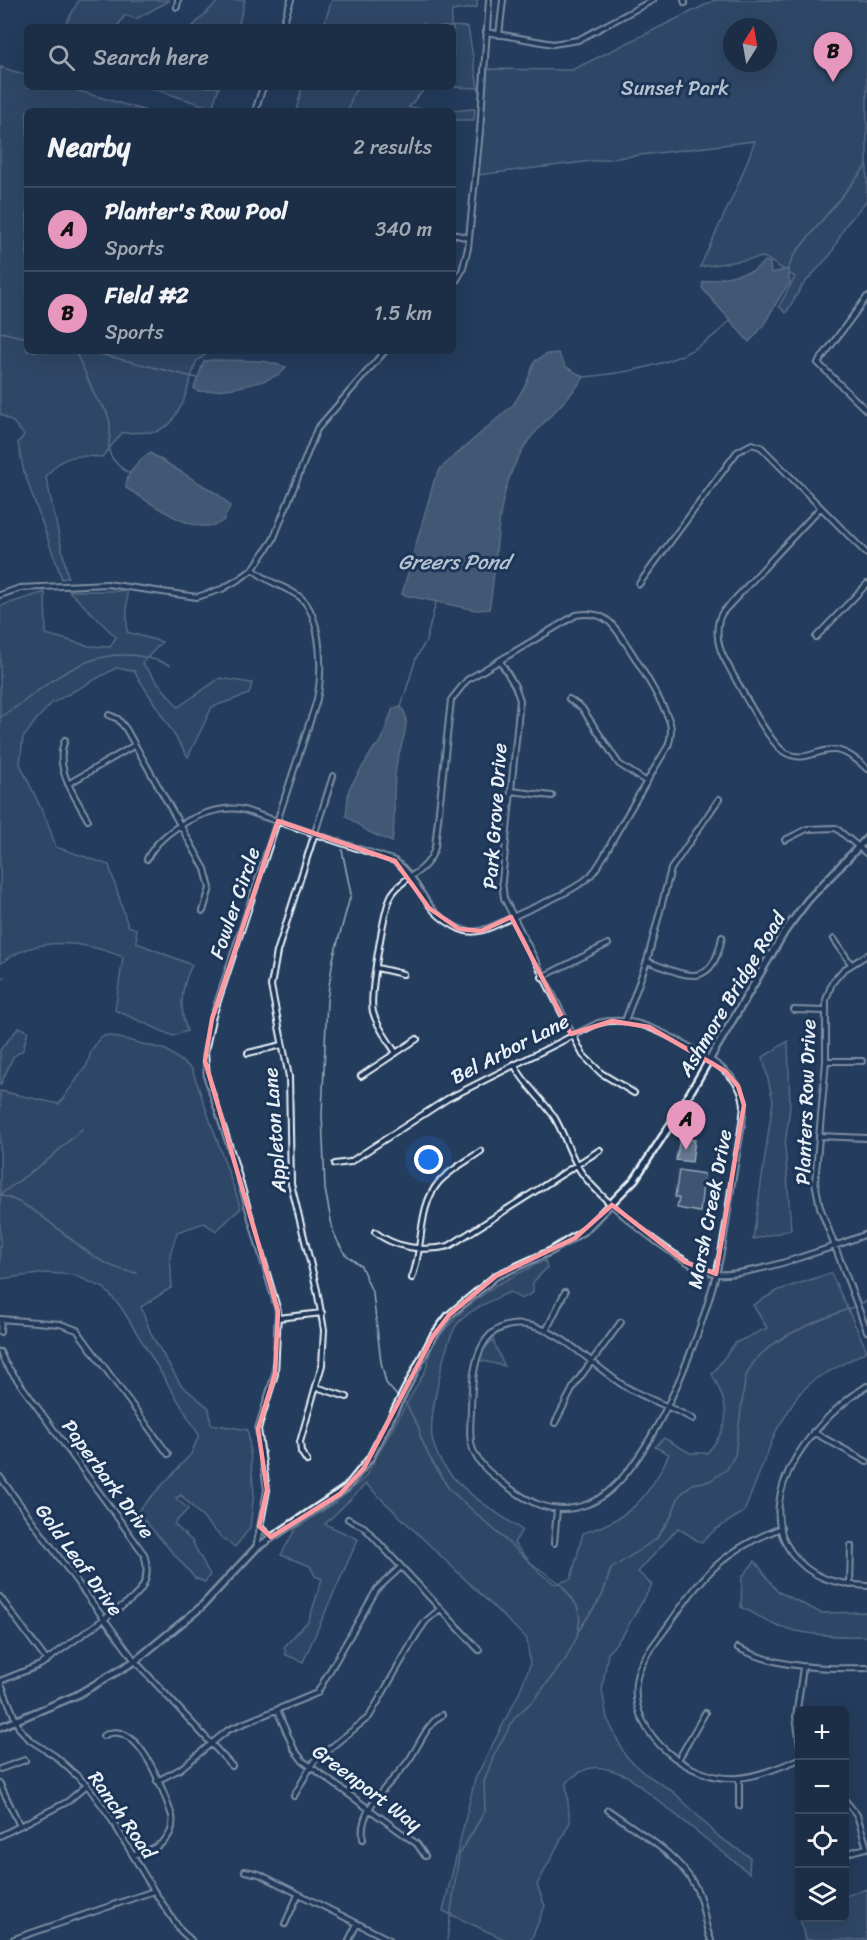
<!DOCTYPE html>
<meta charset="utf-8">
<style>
:root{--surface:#1c2e46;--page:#293a51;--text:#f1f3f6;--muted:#a0a8b3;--line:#3a4a5f;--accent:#e797bd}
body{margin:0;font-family:Sriracha,sans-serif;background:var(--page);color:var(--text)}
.controls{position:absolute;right:18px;bottom:18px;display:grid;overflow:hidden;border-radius:9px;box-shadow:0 6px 24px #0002}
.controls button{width:54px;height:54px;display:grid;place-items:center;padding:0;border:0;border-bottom:2px solid var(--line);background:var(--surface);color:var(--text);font:30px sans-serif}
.compass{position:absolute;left:723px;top:18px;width:54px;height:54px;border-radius:50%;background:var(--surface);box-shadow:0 6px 24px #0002;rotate:11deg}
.you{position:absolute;left:429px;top:1160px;width:21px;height:21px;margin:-15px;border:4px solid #fff;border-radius:50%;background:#1a73e8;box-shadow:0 0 0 9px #1a73e833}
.badge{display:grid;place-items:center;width:39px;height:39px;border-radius:50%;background:var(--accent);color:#111;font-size:20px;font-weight:700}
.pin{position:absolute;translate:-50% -50px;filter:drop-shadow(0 2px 3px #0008)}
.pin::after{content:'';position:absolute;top:32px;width:21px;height:18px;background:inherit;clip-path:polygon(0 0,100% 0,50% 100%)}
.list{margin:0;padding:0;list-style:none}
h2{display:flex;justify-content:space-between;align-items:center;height:78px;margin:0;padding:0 24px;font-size:26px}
h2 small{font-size:20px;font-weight:400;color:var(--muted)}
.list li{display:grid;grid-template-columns:39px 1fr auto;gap:18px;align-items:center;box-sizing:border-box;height:84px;padding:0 24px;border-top:2px solid var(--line)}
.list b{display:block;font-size:22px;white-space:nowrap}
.list p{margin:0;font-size:20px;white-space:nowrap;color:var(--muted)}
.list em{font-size:20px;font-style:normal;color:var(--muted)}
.icon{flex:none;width:33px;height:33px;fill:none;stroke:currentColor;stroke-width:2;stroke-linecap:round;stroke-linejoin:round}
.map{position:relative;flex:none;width:867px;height:1940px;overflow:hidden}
.search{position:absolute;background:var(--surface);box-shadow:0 6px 24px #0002;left:24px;top:24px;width:432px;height:66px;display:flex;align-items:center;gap:15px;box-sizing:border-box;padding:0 21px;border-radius:9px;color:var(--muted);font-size:22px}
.panel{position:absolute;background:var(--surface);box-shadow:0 6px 24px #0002;left:24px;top:108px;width:432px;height:246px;border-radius:9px}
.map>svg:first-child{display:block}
.green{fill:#3e5472;stroke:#93a2b5;stroke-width:1.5;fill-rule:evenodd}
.water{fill:#657890;stroke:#99a8ba;stroke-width:1.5}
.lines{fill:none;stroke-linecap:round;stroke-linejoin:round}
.stream{stroke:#99a8ba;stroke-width:1.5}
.minor-casing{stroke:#e8f1f8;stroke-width:8}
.secondary-casing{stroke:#e8f1f8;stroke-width:10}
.minor{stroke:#1d3557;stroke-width:4}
.secondary{stroke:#1d3557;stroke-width:5}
.marked{fill:none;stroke:#ff9aa2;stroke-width:4.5;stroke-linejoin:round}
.labels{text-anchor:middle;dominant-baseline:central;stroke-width:6;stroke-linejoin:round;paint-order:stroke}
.park-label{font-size:20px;fill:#b5c2d0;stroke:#1d3557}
.street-label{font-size:20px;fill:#e8f1f8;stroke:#1d3557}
.water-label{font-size:21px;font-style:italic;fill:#b4c1ce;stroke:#1d3557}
</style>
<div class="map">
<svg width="867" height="1940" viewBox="0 0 867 1940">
<rect width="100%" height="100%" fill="#253d5d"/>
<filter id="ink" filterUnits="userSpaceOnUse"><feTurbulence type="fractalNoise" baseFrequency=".0167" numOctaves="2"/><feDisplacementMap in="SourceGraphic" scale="12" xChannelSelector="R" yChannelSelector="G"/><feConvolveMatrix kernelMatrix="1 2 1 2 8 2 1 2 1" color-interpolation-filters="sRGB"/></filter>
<g filter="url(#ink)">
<path class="green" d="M79,0h90v1l-33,18 -11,-4 -8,12h-53z
M219,0h26l-7,27h-46z
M332,0h145v7l-25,4 -1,15 17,1 10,61 -25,-1v-60h-130z
M715,0h152v200l-22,26 -14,28 -29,32 -16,27 -7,-7 16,-29 -31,-20 -64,10 38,-82 17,-44 -277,34 7,-106 87,1zM732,27h36v36h-36z
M0,67l27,8v12h39l80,24h-119v240h183l-14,11 -13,41 -13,21 -14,8 -34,1 -20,24c-26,-2 -40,-3 -56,20l22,100 -6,2 -38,-107 -6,-29 6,-8 -11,-13 -13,-8z
M148,87h71l-7,21z
M302,87h124l-17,20 33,4 33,-2 -1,11h-21v-9h-157z
M69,591h58v41l35,10 -20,21 36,44 42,-29 32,5 -3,11 -37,13 -24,50 -54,-86 -18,-3 -64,35 -15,16 -14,19 -3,26 27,57 9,26 53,18 19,61 8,3 1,14 55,22c-11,21 -13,44 -5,66l-14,5 -58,-26 8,-53c-40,-16 -86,-22 -123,7v-358l45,-14 1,42 43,12 21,1 6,-10z
M19,1027l9,4 -5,19 -10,7 -13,29v-36z
M108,1035l58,15 26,19 49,139 -25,23 -12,-8 -27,9 -7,23 2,32 -31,20 11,29 29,49 28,23 2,16 37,6 6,63 -4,35 -15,19 -14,-10 -40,-42 -5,3 12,11 -14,15 18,17 18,34 -5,7 -10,-4 -58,-66 54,-58 8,-19 -78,-128 -17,-19 -30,-13 -27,-2 -47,6v-188l59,13 28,-39 4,-14 9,-14z
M788,1041l2,66 -5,39 6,84 -38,9 20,-138 -10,-44z
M679,1170l25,4 -4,38 -23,-4 2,-10 -4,-1z
M545,1260l2,8 -14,14v11l-12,6 -11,-7c-17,8 -38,16 -51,30 -14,15 -30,95 -27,115 1,8 7,23 12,29 19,27 52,46 78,64l-8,13 25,29 16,12 16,-5 12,-46c47,-14 66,-36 86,-79l-14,-7 9,-9 26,15h17c26,-30 22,-45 5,-79l23,-31 32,-15 -14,-23 26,-15 52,-17 36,78 -52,28 -16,15 -23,37 -32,81 -28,17 -15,14 -23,-15 -40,44 14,13 -28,48 -16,20 -6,37 5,28 18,37 19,18 31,20 44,44 31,20 -1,16 -122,-97c-26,-11 -39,-14 -61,7l4,39 -33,63 8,21 -14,34h-25l-63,-29 32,-132 43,-84 12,-30 -3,-26 -161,-155 -41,40 33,15 -55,123 -17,-7 -2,-8 25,-27 13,-41 -7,-3 -5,-10 -29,-11 15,-27 39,-25 30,-26 61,-108 5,-22 15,-19 18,-19 32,-24z
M493,1340l11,26 -25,-6 3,-9z
M755,1561l22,30 44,22 46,-1v24c-30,1 -60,0 -88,-10 -13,-5 -26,-13 -38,-19l1,-30z
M867,1889v51h-62l-5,-22h44l1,-22z"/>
<path class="water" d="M765,261l5,2 1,10 17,-4 2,14c-16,18 -22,42 -41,59l-47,-54 1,-6 50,-11z
M558,353l8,14 18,10c-16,24 -41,43 -58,67 -34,50 -26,109 -37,165l-13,1 -72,-15 -2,-1 32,-113 7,-13 73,-64 12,-20 9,-23 12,-7z
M213,360l51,1 22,6c-7,16 -73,26 -89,24l-3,-3 10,-27z
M150,453l69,42 11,11 -7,15c-27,19 -73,-20 -97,-33 -1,-13 13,-29 24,-35z
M401,707c12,12 -1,40 -4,54 -6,27 0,54 -5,81l-23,-10 -23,-16 3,-27 25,-41 7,-6 12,-34z
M680,1138l15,2 -3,22 -16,-2z"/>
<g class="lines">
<path class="stream" d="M422,27l2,-4
M348,111l5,-17 6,-7
M788,269l6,-14 73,-90
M0,332l27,6
M75,351c7,14 13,28 19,43 3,7 10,12 13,19 12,28 -15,36 23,61
M87,351l110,27
M584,377c53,-5 110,-15 147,-58
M401,707l15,-49 10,-17 10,-39
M0,718c7,-7 16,-10 23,-16 47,-37 87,-62 147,-37
M342,850l9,44 -18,65 -6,41 -5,114 3,75 8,42 6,13 6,10 16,12 12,28 8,68 5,21 12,14
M0,979l4,-2
M1,1194l48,-35 33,-30
M0,1195c53,14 83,72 137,78
M860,1304l7,-3
M405,1402l14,26 1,8 10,22 19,31 82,74 30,21 16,22 3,12 -3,19 -12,23 -31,40 -19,17 -21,38 -10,27 1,29 -26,44 -12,85
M579,1630l23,-34 9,-27 45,-30 15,-22 8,-21 13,-12 18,-3 17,-12 8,-14 10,-75c11,-40 72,-58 108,-73"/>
<defs>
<path id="minor" d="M684,0l1,3
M177,7l1,-7
M282,27l9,-27
M486,32l67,12 25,-4 75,-40
M499,35l4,-35
M255,111l8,-24
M453,234l16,4
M453,286l9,-15 6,-23 12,-117 9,-131
M867,297l-49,66 49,48
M820,508l-98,105c-7,12 -5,30 1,43 11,20 46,89 63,97 30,15 40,-25 81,16
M253,569c14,14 32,17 47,28 23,19 23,80 16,106l-104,316 -7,33 2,26 26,79 45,154 -3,63 -17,55 9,61 -11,58
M639,584l98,-132 15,-8 9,3 106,107
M0,595l20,-7 87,-4 90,13 25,-8 19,-11 12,-9 20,-29 44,-111 68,-78
M816,637l51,-53
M500,661l15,25 5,14 -18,181 2,17 79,157 18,18 33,20
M569,699l13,9 37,56 28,18
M109,715l9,4 8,10 79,140 5,19 -7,23
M65,740c-12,28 10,56 23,80
M68,784l67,-39
M511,791l41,5
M785,840l22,-11 29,-1 31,26
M147,859c13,-29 65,-57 97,-49l151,51c29,21 24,49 65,68 17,8 35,-4 51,-11 23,-12 62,-25 80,-43 11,-12 18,-29 26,-43 17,-29 34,-58 51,-86 3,-8 4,-15 2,-23 -4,-15 -51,-96 -63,-103 -9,-7 -20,-7 -31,-5l-109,65 -16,20 -16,147c-8,28 -29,26 -43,47 -8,13 -23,103 -19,118 4,15 15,28 23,41
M834,939l17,25
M867,955l-24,15 -11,13 -6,17v61l-11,121 5,25 47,124
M647,961c39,15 65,30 75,-24
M377,968l26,6
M542,977l66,-33
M794,1010l30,1
M625,1021l22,-60 24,-92 48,-70
M248,1053l34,-8
M826,1061h36
M514,1064c10,20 26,33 39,51 11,17 16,39 28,57 20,29 103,98 137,102 32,3 116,-27 149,-40
M361,1076l56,-37
M819,1136l48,2
M335,1164l15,-2 97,-63 151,-76c12,-3 25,-3 37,0 26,6 81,36 98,56 7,8 10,16 11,26 -2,26 -8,52 -12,78 -5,34 -9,69 -19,102 -15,56 -68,201 -128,220 -32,11 -56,-2 -81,-21 -13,-10 -25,-19 -31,-34 -5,-13 -2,-28 -2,-42 1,-38 5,-93 61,-82 31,6 66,44 94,61 21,12 45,20 67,32
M375,1232c20,16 49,20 74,14l151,-96
M412,1278c12,-30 5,-71 27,-96 11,-12 28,-21 42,-31
M278,1318l44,-5
M0,1319l60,5 17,6 91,124
M546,1331l19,-39
M0,1332l1,-13
M0,1352l5,11 139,191c6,18 2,33 -12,45l-92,66 -40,16 19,47 11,12 25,16 32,29 22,30 45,76 27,40 10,9
M867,1386c-48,30 -117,107 -76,166 19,27 45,32 76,34
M316,1387l31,10
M555,1423l20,-39 46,-62
M813,1432l54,30
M307,1461l-6,-9 -1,-10 22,-77 2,-35 -7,-40 -26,-106 -2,-107 -18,-91 6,-34 56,-176
M0,1477l135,184 97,105
M348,1519l16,8 115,123
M260,1527l11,10
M781,1528c-64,25 -79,50 -117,103 -12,16 -26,32 -28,52 -6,52 54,99 102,95 21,-2 42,-11 62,-19
M554,1543l3,-34
M850,1585l1,-39
M0,1597l47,64
M738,1648c41,20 84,21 129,20
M277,1710l17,39 9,12 114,83 8,12
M103,1736c35,-21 61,56 69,80 4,25 -18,34 -39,39
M800,1745l-4,-28 7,-50
M678,1760l27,-47
M0,1769l25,-9
M157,1781l23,-12 48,-39 89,-37 60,-104 24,-22
M0,1784l20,42
M294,1796l20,-35 55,-44 48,-83 9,-13 14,-12
M844,1799l13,16 10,33
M739,1806v-28
M608,1810c30,22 69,43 87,76 10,17 8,37 16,54
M0,1836l67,-34 20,-17
M363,1839c-5,-33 30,-56 46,-79 11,-16 17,-35 33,-45
M844,1854l22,-6
M245,1871l14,3 131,66
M285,1924l13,-29
M14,1939l140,-48
M349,1940l8,-16"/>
<path id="secondary" d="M0,1727l77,-32 58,-34 66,-54 55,-59 90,-60 24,-30 63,-122 16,-21 47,-39 55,-25 34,-21 50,-51 43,-66 107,-182 23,-31 59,-62"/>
</defs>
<use href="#minor" class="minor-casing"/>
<use href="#secondary" class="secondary-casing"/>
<use href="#minor" class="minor"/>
<use href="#secondary" class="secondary"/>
</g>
</g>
<path d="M0 0H867V1940H0ZM278,821l117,40 34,47 30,21 22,2 30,-14 60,117 41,-13 37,6 76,44 13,15 6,19 -28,169 -31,-12 -73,-57 -37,33 -79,38 -47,39 -16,21 -69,132 -24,26 -69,43 -12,-11 8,-36 -9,-61 17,-55 3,-63 -73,-250 7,-42z" fill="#253d5d" fill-opacity=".55" fill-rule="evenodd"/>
<path class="marked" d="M278,821l117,40 34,47 30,21 22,2 30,-14 60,117 41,-13 37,6 76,44 13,15 6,19 -28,169 -31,-12 -73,-57 -37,33 -79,38 -47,39 -16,21 -69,132 -24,26 -69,43 -12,-11 8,-36 -9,-61 17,-55 3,-63 -73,-250 7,-42z"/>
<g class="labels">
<g class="park-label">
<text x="675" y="88">Sunset Park</text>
</g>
<g class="street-label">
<text transform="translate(495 816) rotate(-86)">Park Grove Drive</text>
<text transform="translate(235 903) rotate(-71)">Fowler Circle</text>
<text transform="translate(732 994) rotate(-59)">Ashmore Bridge Road</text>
<text transform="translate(510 1049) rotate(-27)">Bel Arbor Lane</text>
<text transform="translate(806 1102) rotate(-88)">Planters Row Drive</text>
<text transform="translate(275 1130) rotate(-94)">Appleton Lane</text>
<text transform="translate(710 1209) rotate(-79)">Marsh Creek Drive</text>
<text transform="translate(108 1479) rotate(54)">Paperbark Drive</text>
<text transform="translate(79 1560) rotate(54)">Gold Leaf Drive</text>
<text transform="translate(367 1788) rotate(37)">Greenport Way</text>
<text transform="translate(122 1815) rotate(55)">Ranch Road</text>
</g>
<g class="water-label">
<text x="454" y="562">Greers Pond</text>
</g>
</g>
</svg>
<div class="controls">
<button>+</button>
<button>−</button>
<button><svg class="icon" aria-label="locate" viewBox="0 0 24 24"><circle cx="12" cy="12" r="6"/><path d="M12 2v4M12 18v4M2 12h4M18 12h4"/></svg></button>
<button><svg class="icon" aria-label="layers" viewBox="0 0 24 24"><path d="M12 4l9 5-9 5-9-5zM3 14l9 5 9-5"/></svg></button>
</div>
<svg class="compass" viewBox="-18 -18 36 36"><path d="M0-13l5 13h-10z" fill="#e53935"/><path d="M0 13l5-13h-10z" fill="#a0a8b3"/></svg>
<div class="you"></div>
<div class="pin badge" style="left:686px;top:1150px">A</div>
<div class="pin badge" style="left:833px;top:82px">B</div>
<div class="search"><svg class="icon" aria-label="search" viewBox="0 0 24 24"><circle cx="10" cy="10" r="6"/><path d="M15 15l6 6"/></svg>Search here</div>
<section class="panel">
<h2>Nearby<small>2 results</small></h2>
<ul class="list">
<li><span class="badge">A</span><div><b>Planter's Row Pool</b><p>Sports</p></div><em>340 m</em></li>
<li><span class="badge">B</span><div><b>Field #2</b><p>Sports</p></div><em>1.5 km</em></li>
</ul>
</section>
</div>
